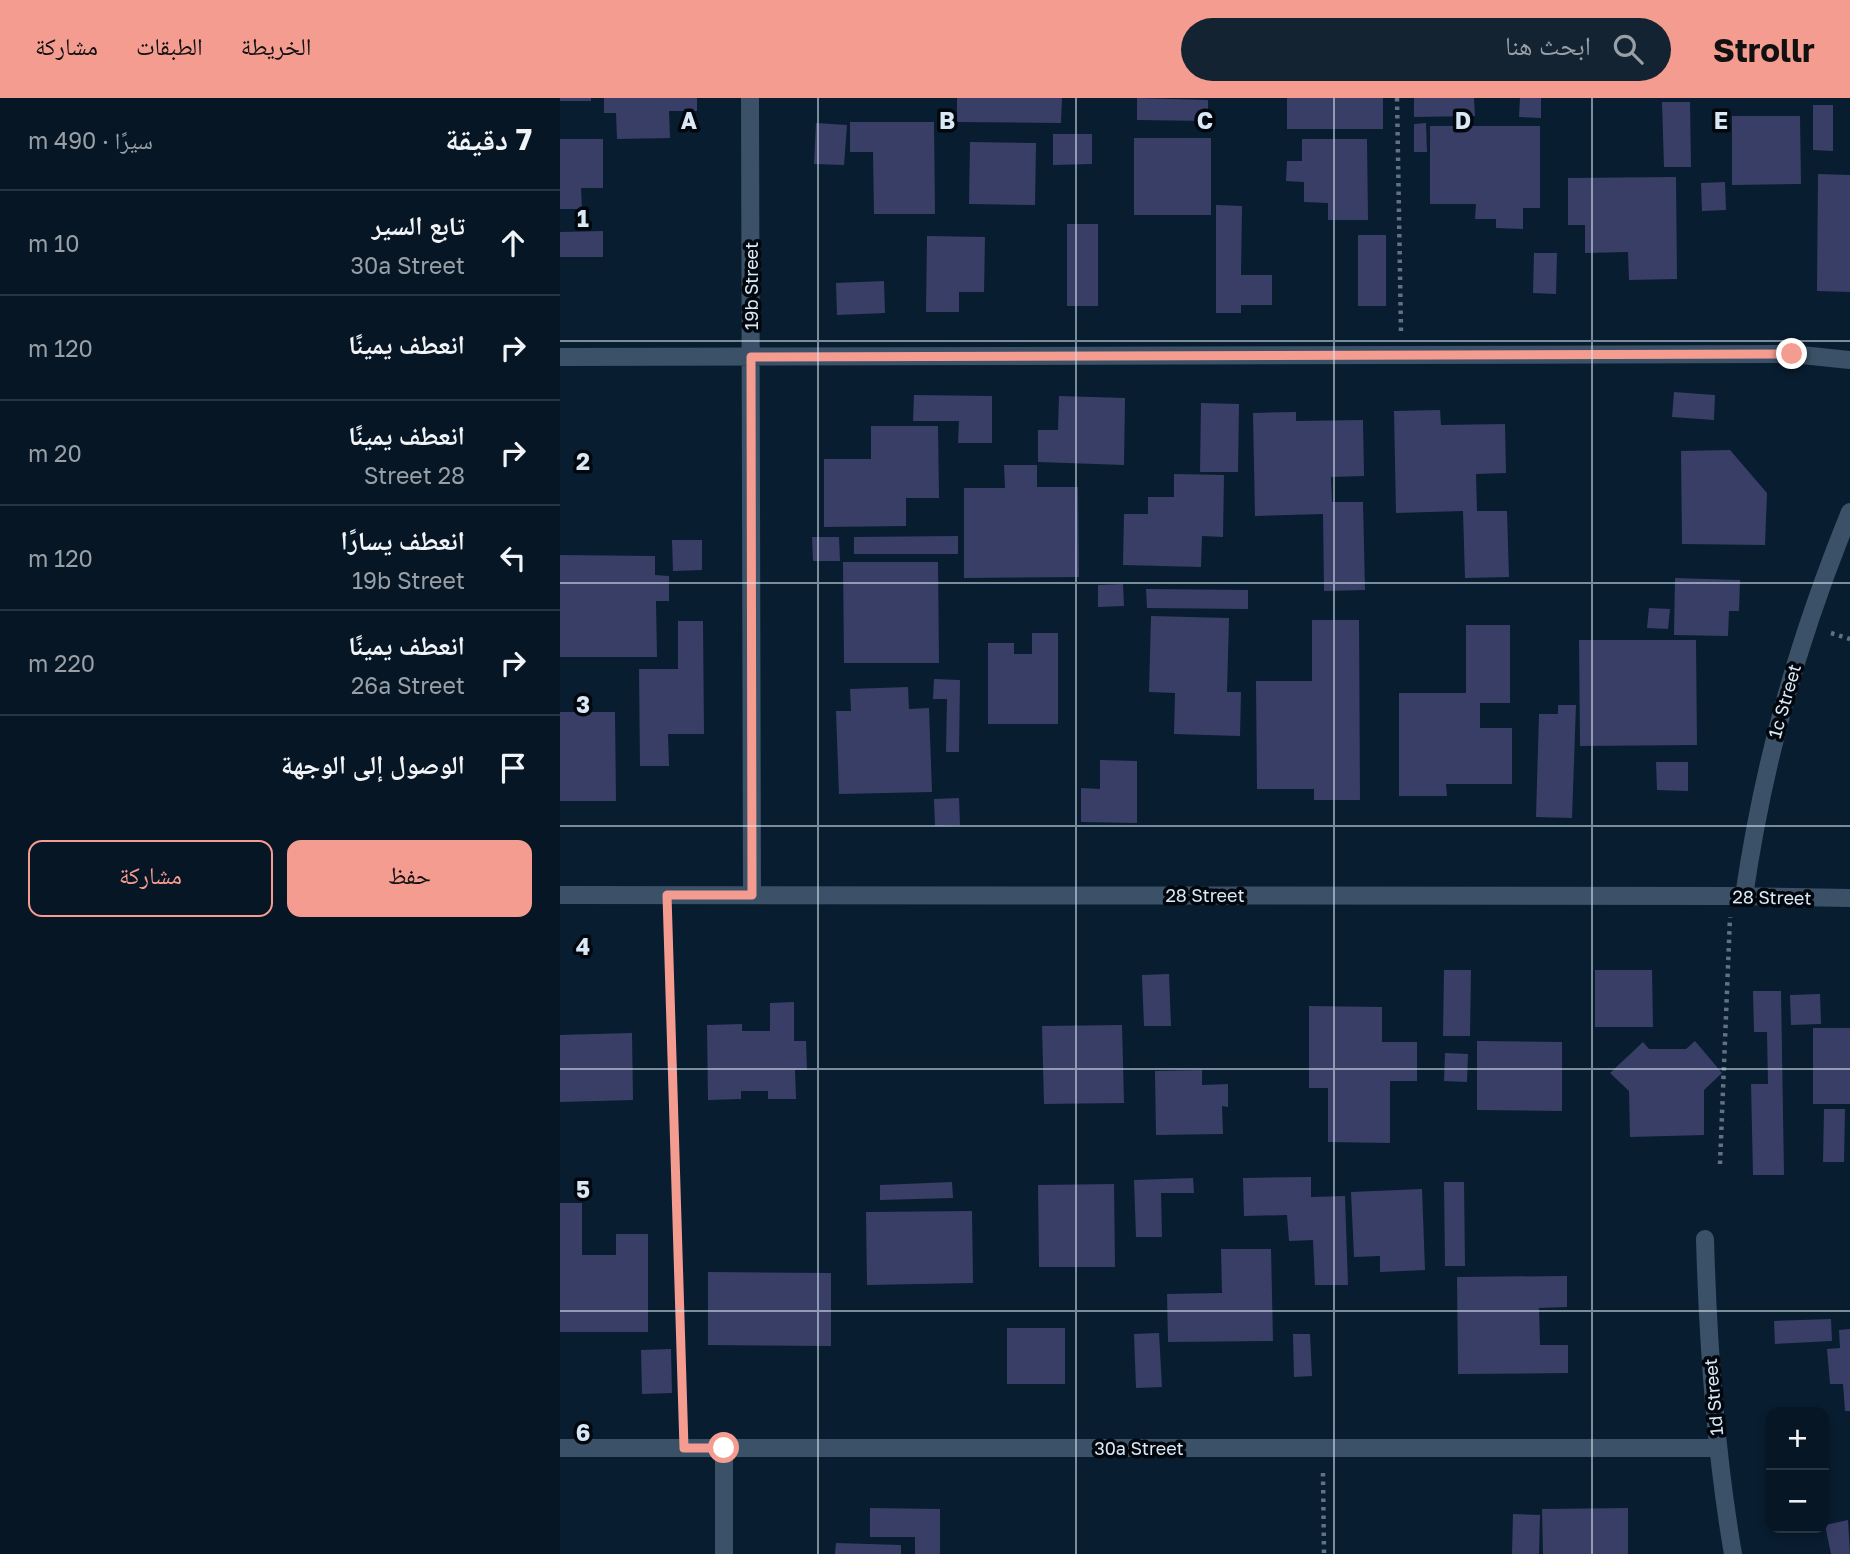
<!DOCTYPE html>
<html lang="ar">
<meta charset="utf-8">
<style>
:root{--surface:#061624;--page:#142331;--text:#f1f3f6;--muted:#989fa6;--line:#273541;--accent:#f59c91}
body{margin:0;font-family:"Golos Text","Noto Naskh Arabic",sans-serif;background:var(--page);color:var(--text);direction:rtl}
.controls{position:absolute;right:21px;bottom:21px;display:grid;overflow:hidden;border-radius:14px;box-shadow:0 4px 10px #0003}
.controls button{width:63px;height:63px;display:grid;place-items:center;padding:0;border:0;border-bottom:2px solid var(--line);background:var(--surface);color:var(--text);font:35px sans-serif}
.stop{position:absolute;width:21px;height:21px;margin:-16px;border:5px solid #f59c91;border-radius:50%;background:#fff}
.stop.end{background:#f59c91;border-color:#fff;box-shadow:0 2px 7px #0008}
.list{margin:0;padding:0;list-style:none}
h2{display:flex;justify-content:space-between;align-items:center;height:91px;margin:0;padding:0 28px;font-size:30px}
h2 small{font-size:23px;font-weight:400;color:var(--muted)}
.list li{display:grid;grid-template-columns:46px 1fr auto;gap:21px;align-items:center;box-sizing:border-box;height:105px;padding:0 28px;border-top:2px solid var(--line)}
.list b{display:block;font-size:26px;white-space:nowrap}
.list p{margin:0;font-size:23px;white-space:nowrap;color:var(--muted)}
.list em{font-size:23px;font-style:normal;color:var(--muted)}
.actions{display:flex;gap:14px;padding:21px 28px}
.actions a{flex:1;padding:16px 0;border:2px solid var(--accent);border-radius:14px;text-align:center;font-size:24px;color:var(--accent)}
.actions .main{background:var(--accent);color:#111}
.icon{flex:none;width:38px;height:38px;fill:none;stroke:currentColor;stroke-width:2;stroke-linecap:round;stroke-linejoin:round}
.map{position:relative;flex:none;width:1290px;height:1456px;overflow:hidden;direction:ltr}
header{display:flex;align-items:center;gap:42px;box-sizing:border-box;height:98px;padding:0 35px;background:var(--accent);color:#111}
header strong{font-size:33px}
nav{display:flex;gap:38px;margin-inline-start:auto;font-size:24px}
.search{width:490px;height:63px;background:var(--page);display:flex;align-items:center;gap:18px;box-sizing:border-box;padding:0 24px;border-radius:38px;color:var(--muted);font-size:26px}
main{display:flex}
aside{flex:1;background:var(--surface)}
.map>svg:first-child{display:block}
.building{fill:#393e66}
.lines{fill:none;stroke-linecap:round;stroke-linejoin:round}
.path{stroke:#607283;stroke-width:4.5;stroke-dasharray:3.5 5;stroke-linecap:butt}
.minor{stroke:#3a5167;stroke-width:18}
.route{stroke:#f59c91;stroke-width:9}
.grid{fill:none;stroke:#dae7f4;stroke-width:2;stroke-opacity:0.55}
.labels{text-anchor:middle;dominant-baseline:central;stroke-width:7;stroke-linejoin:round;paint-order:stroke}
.street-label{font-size:18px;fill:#dae7f4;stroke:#02070e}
.grid-label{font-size:23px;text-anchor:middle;font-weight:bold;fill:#dae7f4;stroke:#02070e;stroke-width:7;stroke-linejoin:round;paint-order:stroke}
</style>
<header>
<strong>Strollr</strong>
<div class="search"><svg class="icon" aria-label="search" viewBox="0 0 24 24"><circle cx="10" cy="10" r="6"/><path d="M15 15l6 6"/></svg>ابحث هنا</div>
<nav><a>الخريطة</a><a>الطبقات</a><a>مشاركة</a></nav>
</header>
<main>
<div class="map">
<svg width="1290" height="1456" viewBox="0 0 1290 1456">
<rect width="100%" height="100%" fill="#081d30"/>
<path class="building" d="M0,0h31v3h-31z
M44,0h93v13h-28l1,27 -53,1 -1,-26h-12z
M397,0h105l-1,25 -104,-1z
M577,0l71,2v21l-71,-1z
M727,0h96v31h-96z
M854,0h60l1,18 -61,1z
M960,0h21v20l-22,-1z
M1102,4h28l1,65h-27z
M1253,7h20v46l-20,-1z
M1172,18h68l1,68 -69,1z
M290,24h84l1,92h-61l-1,-62h-23z
M256,25l31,2 -3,40 -30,-1z
M866,25l1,29h-13v-28z
M870,28h110v82h-17v21l-27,-1v-9h-21l1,-15h-46z
M493,36h39v30l-39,1z
M574,40h77v77h-77z
M0,41h43v49h-22l1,21h-22z
M742,41h65l1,81h-40v-17l-24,-1v-20l-18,-1 1,-20h15z
M410,44l66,1 -1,62 -66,-1z
M1258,76l32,1v117l-33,-1z
M1116,79l1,102 -48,1 -1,-28 -43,1v-28h-17v-47z
M1165,84l1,28 -24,1 -1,-28z
M656,107l26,1 -1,69h31v30h-31v8h-25z
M507,126h31v82h-31z
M43,133v26h-43v-25z
M798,137h28v71h-28z
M367,138l58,1 -1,55h-25v20h-33z
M974,155h23l-1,41 -23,-1z
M324,183l1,32 -48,2 -1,-32z
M1114,294l41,3 -1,25 -42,-3z
M354,297l78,1v47h-34l1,-22h-46z
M499,298l66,2 -1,67 -86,-3v-32h20z
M641,305l38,1 -1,68h-38z
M880,312l1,15 64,-1 1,49 -30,1 1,37h30l2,66 -44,1 -2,-67 -67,2 -2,-102z
M736,314v9l67,-1 1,56 -33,1 1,25h31l2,88 -41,1 -1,-77 -68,2 -2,-103z
M311,328h67l1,72h-33v28l-82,1v-68h47z
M1170,352l37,43 -2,52 -83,-1 -1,-93z
M444,367h33v22h41l1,90 -115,1v-90h41z
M614,376l50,1 -1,62 -21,-1 -1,31 -78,-2 1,-51h24v-17h26z
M398,438v18h-104v-17z
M252,439h27l1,24h-27z
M112,442h30v30l-29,1z
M0,457l95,1v19l14,1v25h-13l1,56h-97z
M283,464h95l1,101h-95z
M1115,480l65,2 -1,31h-10l-1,25 -54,-1z
M563,486l1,22 -26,1v-22z
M586,491l102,1v19l-101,-1z
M1089,510l21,1 -2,20 -21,-1z
M591,518l78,2 -2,74h14l-1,44 -66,-2 1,-41 -26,-1z
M752,522h47l1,180h-46v-11h-57l-1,-108h56z
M118,523h25l1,113h-36l1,32h-29l-1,-97h39z
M906,527h44v78h-30v25h32v56h-66l1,12h-48v-103h67z
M472,535h26v91h-70v-81h26v11h18z
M1019,542h117l1,105 -117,1z
M374,581l26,1 -1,72h-13l1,-53h-14z
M348,589l1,22 20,-1 3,84 -93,2 -3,-83h15l-1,-22z
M998,607h18l-4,113 -36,-1 3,-103h19z
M0,614h55l1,89h-56z
M540,662l37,1v62l-56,-1v-34l19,1z
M1096,664h32v29l-31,-1z
M399,700l1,27 -25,1 -1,-27z
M884,872h27l-1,66h-27z
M1035,872h57l1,57h-58z
M609,876l2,52h-27l-2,-51z
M1193,893h28l3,184h-31l-2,-91h17l-1,-52h-13z
M1260,896l1,30 -30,1 -1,-30z
M234,904v39h12l1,29h-12l1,29h-28v-8h-27v8l-33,1 -1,-75 35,-1v7h28v-28z
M749,908l73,1v35h35v39h-27v62l-62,-1v-54h-19z
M562,927l2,78 -80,1 -2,-78z
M1253,930h37v76h-37z
M72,935l1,67 -73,2v-67z
M917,943l85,1v69l-85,-1z
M1135,943l27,32 -18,17v45l-74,2 -1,-46 -19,-18 33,-31 6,7h37z
M885,955l23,1 -1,28 -23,-1z
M642,972v15l26,-1v23l-6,-1 1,28 -67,1 -1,-64z
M1264,1011h21l-1,53h-21z
M751,1079v20l34,-1 3,89h-33l-2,-45 -24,1 -2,-26 -43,1 -1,-38z
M633,1080l1,15h-33l1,44h-26l-2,-57z
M392,1084l1,16 -73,2v-15z
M884,1084h20l1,84h-20z
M554,1086l1,83h-76l-1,-82z
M862,1091l3,81 -45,2v-16l-26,1 -3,-65z
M0,1105h22v52h34v-21h32v98h-88z
M412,1113l1,72 -106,2 -1,-73z
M661,1151h50l2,92 -105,1 -1,-48 55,-1z
M148,1174l123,1v73l-123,-1z
M1007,1178v31l-28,1 1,37h28v28l-110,1 -1,-97z
M1271,1221l1,22 -57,3 -1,-23z
M447,1230h58v56h-58z
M1290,1231v82h-5l-2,-27h-13l-3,-35 13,-1 -1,-18z
M599,1235l3,54 -26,1 -2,-54z
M733,1236h17l2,42 -18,1z
M111,1251l1,44 -30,1 -1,-44z
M310,1410l70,1v45h-25v-17h-45z
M1068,1410v46h-85l-1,-45z
M953,1416l27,1 -1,39h-27z
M1288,1422l2,34h-19l-6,-29z
M276,1445l65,2v9h-66z"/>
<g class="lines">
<path class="path" d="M837,0l4,234
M1271,535l19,6
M108,819l15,509
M1160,1066l10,-247
M763,1375l1,81"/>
<path class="minor" d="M190,0l2,797
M0,259l1232,-3 58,6
M0,797l1171,1 119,2
M1184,798c20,-137 54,-256 106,-384
M1145,1141c3,106 10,211 28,315
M0,1350h1158
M164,1350v106"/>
</g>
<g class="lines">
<path class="route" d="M164,1350h-40l-17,-553h85l-1,-538 1041,-3"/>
</g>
<path class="grid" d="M258,0v1456M516,0v1456M774,0v1456M1032,0v1456M0,243h1290M0,485h1290M0,728h1290M0,971h1290M0,1213h1290"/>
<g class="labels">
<g class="street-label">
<text transform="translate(191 188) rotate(-90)">19b Street</text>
<text transform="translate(1224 603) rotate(-74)">1c Street</text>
<text x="645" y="797">28 Street</text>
<text transform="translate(1212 799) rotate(1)">28 Street</text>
<text transform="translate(1153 1299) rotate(-95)">1d Street</text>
<text x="579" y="1350">30a Street</text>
</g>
</g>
<g class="grid-label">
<text x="129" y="31">A</text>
<text x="387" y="31">B</text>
<text x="645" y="31">C</text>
<text x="903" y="31">D</text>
<text x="1161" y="31">E</text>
<text x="23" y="129">1</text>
<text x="23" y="372">2</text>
<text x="23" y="615">3</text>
<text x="23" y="857">4</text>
<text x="23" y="1100">5</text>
<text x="23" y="1343">6</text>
</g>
</svg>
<div class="controls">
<button>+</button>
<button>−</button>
</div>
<div class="stop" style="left:164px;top:1350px"></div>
<div class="stop end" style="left:1232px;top:256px"></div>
</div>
<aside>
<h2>7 دقيقة<small>سيرًا · 490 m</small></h2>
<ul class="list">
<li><svg class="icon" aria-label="ahead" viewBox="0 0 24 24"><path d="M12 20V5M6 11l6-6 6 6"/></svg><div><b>تابع السير</b><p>30a Street</p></div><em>10 m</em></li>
<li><svg class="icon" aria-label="right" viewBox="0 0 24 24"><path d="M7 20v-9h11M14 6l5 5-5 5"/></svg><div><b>انعطف يمينًا</b></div><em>120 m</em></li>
<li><svg class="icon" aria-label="right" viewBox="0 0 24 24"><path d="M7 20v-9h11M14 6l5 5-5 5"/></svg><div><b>انعطف يمينًا</b><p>28 Street</p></div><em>20 m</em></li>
<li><svg class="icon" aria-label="left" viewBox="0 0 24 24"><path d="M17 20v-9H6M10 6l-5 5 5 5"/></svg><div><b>انعطف يسارًا</b><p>19b Street</p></div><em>120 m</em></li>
<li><svg class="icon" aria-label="right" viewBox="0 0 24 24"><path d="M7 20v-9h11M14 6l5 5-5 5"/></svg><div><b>انعطف يمينًا</b><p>26a Street</p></div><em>220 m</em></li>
<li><svg class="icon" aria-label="arrive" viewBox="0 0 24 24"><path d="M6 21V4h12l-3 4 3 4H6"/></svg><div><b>الوصول إلى الوجهة</b></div></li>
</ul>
<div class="actions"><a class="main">حفظ</a><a>مشاركة</a></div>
</aside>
</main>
